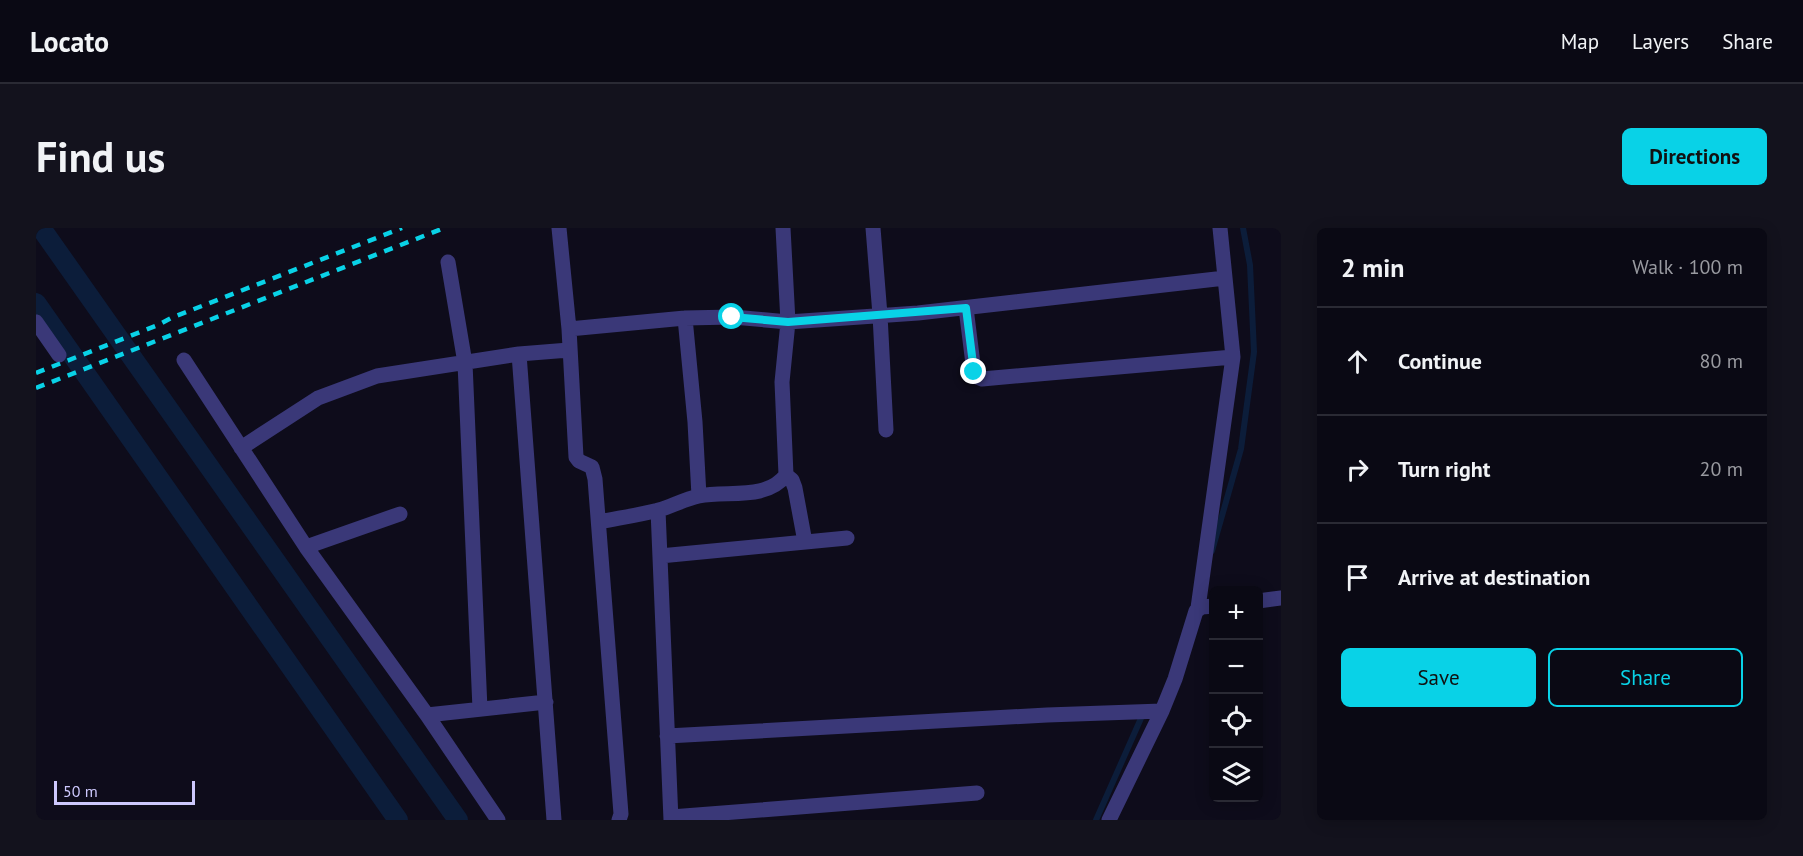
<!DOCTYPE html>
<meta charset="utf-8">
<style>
:root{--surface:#0a0914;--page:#13121d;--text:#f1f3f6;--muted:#999aa0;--line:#2a2a34;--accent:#09d2e7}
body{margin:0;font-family:"PT Sans",sans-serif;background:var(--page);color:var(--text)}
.controls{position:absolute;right:18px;bottom:18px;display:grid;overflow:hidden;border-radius:9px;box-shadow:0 3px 15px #0003}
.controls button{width:54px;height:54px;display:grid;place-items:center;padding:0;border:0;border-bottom:2px solid var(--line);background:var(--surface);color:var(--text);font:30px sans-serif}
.scale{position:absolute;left:18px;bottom:15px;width:141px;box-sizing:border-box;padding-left:6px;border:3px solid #cdc8fd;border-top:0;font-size:16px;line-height:21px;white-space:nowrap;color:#cdc8fd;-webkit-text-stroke:4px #0e0c1b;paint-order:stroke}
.stop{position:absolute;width:18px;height:18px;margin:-14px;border:4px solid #09d2e7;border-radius:50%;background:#fff}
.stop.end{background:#09d2e7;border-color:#fff;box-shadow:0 2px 6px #0008}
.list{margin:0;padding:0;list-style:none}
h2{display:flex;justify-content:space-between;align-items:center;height:78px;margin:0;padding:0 24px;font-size:26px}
h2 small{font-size:20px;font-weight:400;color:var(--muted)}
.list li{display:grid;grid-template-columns:39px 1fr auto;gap:18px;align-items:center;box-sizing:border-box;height:108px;padding:0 24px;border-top:2px solid var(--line)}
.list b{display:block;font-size:22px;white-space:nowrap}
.list em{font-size:20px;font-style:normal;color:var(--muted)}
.actions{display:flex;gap:12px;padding:18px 24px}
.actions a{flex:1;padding:14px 0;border:2px solid var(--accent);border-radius:9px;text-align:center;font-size:21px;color:var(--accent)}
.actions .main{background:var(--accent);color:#111}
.icon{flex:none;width:33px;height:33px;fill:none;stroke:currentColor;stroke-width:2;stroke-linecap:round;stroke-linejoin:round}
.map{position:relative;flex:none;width:1245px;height:592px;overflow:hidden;border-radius:9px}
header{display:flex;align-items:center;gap:36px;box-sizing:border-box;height:84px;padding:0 30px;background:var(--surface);border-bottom:2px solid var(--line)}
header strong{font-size:28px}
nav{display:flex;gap:33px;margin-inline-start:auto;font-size:21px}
.intro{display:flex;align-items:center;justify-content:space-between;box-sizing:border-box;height:144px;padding:0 36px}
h1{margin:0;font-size:42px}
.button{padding:15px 27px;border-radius:9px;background:var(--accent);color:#111;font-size:21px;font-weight:700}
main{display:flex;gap:36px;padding:0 36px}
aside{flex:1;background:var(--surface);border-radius:9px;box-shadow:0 3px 15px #0003}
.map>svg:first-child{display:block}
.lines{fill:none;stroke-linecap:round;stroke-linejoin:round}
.stream{stroke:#0c1d3a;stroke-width:6}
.canal{stroke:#0c1d3a;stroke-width:20}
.street{stroke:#3a3878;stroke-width:15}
.rail{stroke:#09d2e7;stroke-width:4.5;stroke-dasharray:9 8;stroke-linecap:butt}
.route{stroke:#09d2e7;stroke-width:8}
</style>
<header>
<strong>Locato</strong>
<nav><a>Map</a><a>Layers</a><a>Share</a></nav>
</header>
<div class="intro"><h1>Find us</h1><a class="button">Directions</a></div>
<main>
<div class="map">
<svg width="1245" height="592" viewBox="0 0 1245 592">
<rect width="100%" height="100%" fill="#0e0c1b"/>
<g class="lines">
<path class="stream" d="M1176,323l29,-102 13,-97 -4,-87 -7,-37
M1060,592l46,-104"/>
<path class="canal" d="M5,0l417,592
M0,75l362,517"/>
<path class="street" d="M523,0l10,101 7,128 3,4 13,6 3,12 26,335 -2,6
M837,0l7,87 6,115
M412,34l17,101 15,346
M930,80l8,64 3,5 5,2 251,-22
M649,90l10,104 4,74
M0,94l23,33
M533,101l116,-11 48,-1 55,5 130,-9 307,-35
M483,126l35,466
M148,132l122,187 121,168 71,105
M205,220l77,-50 59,-22 142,-22 50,-4
M750,247l6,5 3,8 10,54
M622,282l13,310
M563,294c20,-4 40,-7 60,-12 13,-4 26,-11 40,-14 28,-6 67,5 87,-21l-4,-93 6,-60 -5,-94
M270,319l94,-33
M624,328l187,-18
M1222,373l23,-3
M1162,380l35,-251 -13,-129
M391,487l119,-13
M631,508l380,-21 115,-4
M635,589l306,-24
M1073,592l53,-109 13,-32 21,-68 6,-4 12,-1"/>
<path class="rail" d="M0,145l122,-48 13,-7 231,-90
M0,160l408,-160"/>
</g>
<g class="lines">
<path class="route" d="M696,89l56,5 178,-14 8,64"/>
</g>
</svg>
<div class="controls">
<button>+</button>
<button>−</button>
<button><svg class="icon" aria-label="locate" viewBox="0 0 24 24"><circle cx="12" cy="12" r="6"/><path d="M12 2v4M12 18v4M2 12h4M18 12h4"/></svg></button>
<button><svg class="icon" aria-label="layers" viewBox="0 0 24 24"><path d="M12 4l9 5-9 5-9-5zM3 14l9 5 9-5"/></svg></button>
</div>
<div class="scale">50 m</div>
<div class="stop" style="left:696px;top:89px"></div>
<div class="stop end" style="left:938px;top:144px"></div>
</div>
<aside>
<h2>2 min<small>Walk · 100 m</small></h2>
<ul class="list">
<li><svg class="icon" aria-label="ahead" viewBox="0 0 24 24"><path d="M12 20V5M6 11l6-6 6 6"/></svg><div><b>Continue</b></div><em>80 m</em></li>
<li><svg class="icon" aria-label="right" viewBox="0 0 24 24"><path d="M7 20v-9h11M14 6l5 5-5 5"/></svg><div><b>Turn right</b></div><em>20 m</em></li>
<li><svg class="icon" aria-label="arrive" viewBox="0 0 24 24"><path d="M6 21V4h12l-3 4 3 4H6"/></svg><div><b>Arrive at destination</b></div></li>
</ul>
<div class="actions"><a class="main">Save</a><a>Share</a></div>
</aside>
</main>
